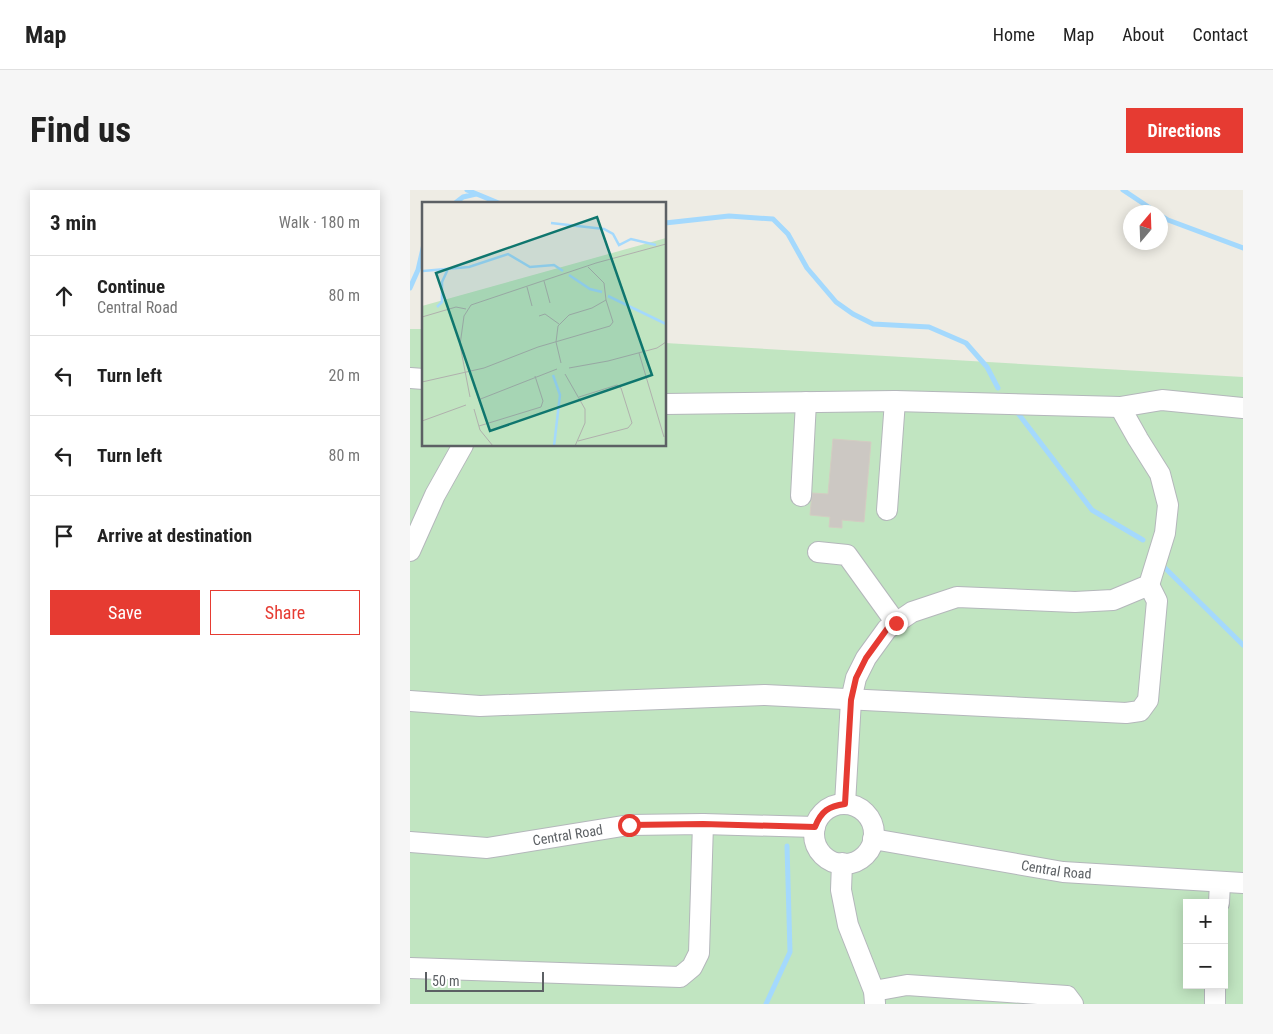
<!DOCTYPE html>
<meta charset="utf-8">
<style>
:root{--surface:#fff;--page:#f6f6f6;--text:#222;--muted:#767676;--line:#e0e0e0;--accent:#e63b32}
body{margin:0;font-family:"Roboto Condensed",sans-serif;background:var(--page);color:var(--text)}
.controls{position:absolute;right:15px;bottom:15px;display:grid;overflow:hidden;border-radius:0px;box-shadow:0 2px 12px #0003}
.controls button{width:45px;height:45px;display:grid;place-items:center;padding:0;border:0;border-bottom:1px solid var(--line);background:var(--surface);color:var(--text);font:25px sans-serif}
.compass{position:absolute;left:713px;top:15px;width:45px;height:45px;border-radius:50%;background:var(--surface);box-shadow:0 2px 12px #0003;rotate:19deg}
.scale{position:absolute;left:15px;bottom:12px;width:119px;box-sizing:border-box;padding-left:5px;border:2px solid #5c6064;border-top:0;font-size:14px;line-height:18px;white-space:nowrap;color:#5c6064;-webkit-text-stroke:4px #fff;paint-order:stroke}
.stop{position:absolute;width:15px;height:15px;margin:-11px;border:4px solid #e63b32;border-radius:50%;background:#fff}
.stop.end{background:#e63b32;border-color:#fff;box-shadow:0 1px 5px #0008}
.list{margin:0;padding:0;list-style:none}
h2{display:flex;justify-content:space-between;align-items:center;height:65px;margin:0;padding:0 20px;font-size:21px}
h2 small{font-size:16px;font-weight:400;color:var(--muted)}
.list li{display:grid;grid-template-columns:32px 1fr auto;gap:15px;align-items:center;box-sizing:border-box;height:80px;padding:0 20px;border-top:1px solid var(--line)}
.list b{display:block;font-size:19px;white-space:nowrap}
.list p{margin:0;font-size:16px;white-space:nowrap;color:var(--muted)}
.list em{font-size:16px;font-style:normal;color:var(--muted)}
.actions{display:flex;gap:10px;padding:15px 20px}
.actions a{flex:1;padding:11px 0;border:1px solid var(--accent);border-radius:0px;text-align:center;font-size:18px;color:var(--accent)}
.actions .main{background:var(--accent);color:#fff}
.icon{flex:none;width:28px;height:28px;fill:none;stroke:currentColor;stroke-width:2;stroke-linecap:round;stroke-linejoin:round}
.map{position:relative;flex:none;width:833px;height:814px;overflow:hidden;border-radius:0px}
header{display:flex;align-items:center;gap:30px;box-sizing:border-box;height:70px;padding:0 25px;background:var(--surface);border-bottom:1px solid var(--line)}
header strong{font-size:24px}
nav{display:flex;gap:28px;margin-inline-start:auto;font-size:18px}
.intro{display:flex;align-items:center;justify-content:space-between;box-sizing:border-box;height:120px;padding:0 30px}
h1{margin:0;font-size:35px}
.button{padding:12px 22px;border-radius:0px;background:var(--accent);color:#fff;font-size:18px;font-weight:700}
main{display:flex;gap:30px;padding:0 30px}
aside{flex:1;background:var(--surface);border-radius:0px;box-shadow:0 2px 12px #0003}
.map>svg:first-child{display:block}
.green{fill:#c1e5c1;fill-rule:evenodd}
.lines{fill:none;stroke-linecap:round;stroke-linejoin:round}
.stream{stroke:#a4d9fd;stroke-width:5}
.building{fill:#ccc8c3;stroke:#d3cdc2}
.minor-casing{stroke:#b4b7bb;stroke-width:22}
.minor{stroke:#fff;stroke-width:20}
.route{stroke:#e63b32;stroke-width:6}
.labels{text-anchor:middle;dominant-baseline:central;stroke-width:4;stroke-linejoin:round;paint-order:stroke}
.street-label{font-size:14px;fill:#5c6064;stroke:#fff}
.inset-river{fill:none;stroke:#a4d9fd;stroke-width:2.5}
.inset-road{fill:none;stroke:#b0b0ad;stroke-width:1}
.view{fill:#0f766e;fill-opacity:0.15;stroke:#0f766e;stroke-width:2.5}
.inset-edge{fill:none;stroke:#5c6064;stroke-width:2.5}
</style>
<header>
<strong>Map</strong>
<nav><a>Home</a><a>Map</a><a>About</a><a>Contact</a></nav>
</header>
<div class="intro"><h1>Find us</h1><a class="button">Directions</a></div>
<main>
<aside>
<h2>3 min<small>Walk · 180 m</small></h2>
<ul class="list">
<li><svg class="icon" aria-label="ahead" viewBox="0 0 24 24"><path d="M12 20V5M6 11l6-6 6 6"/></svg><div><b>Continue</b><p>Central Road</p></div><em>80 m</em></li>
<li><svg class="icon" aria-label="left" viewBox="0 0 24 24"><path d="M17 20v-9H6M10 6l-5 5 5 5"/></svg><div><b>Turn left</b></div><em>20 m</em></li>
<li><svg class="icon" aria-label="left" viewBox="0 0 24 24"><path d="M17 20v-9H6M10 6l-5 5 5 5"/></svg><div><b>Turn left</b></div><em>80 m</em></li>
<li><svg class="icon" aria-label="arrive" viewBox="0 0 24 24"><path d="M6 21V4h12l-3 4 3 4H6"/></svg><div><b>Arrive at destination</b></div></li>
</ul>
<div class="actions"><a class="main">Save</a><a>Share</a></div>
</aside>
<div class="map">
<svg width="833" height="814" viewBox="0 0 833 814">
<rect width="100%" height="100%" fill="#eeece4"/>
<path class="green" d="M0,139h14v116h241v-102l578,34v627h-833zM777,713h37v82h-37z"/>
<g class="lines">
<path class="stream" d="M57,0l34,14
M713,0l33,22
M44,14l9,-7 13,-3
M750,25l8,5 75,28
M255,33l64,-7 44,3 15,15 19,34 29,34 17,12 20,10 56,3 37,16 21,24 11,21
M0,98l8,-18 6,-26
M607,222l75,98 51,30
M754,377l79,78
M356,814l24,-52 -3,-106"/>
</g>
<path class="building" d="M423,249l38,3 -7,80 -22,-2v8l-13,-1 1,-10 -20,-2 2,-22 16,1z"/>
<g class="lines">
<defs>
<g id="minor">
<path d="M0,188l14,1"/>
<path d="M255,214l230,-3 225,6 42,-7 81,8"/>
<path d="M391,306l5,-94"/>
<path d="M477,320l8,-109"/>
<path d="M0,361l25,-56 28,-50"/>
<path d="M408,362l29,3 49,68"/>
<path d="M0,511l70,5 285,-11 361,18 14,-2 8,-11 9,-99 -8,-16"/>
<path d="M435,614l6,-104 5,-22 10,-20 21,-29 25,-17 45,-15 118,5 38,-2 36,-15 16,-52 3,-28 -8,-31 -22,-35 -18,-32"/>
<circle cx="434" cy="644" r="30"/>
<path id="s1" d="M463,649l190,33 180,11"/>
<path id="s2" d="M0,652l77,6 142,-23 74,-1 112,3"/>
<path d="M432,673l-1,27 7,35 26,66 1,12"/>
<path d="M809,713l1,-21"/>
<path d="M0,778l270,9 12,-10 7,-14 4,-129"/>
<path d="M464,801l33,-6 160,11 6,8"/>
<path d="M805,814v-19"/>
</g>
</defs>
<use href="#minor" class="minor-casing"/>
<use href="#minor" class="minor"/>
</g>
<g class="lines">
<path class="route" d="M219,635l74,-1 112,3c6,-16 14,-21 30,-23l6,-104 5,-22 10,-20 21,-29 9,-6"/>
</g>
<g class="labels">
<g class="street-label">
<text stroke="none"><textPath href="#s2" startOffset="159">Central Road</textPath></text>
<text stroke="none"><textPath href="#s1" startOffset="186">Central Road</textPath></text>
</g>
</g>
<g transform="translate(12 12)">
<rect width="244" height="244" fill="#eeece4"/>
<path d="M244,36v207l-244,1v-140z" fill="#c1e5c1"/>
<path class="inset-river" d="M129,21l53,6 9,5 6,11 12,-6 25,6M1,69l46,-4 39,-13 22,13 24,-2 9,6M147,73l21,14 12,3M186,94l58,28M15,105l5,-5v-20l6,-13M131,173l7,20 -6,51"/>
<path class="inset-road" d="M122,79l6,22M105,85l5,19M117,114l6,-2 14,10M0,115l34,-10 10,2M217,151l25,84M139,161l-5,-21 2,-16 11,-11 23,-7 14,-8 -2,-17 -16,-16M147,166l39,-7 49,-13 9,-6M143,172l20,35v14l-10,23M0,180l62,-14 54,-21 72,-21 3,-4 -7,-22M48,195l-10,-52 4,-29 7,-11 125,-42 70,-19M56,198l79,-31M52,207l6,21 13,16M0,219l44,-16M57,224l62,-19 2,-6 -8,-25M156,239l50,-13 4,-5 -11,-35 -4,-3 -38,12"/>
<path class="view" d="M175,15l55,158 -162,56 -54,-158z"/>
<rect width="244" height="244" class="inset-edge"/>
</g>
</svg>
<div class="controls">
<button>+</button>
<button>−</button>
</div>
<svg class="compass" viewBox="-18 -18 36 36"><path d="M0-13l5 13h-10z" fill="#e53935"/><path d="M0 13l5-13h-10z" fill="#767676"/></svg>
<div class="scale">50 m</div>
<div class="stop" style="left:219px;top:635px"></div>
<div class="stop end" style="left:486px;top:433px"></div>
</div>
</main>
